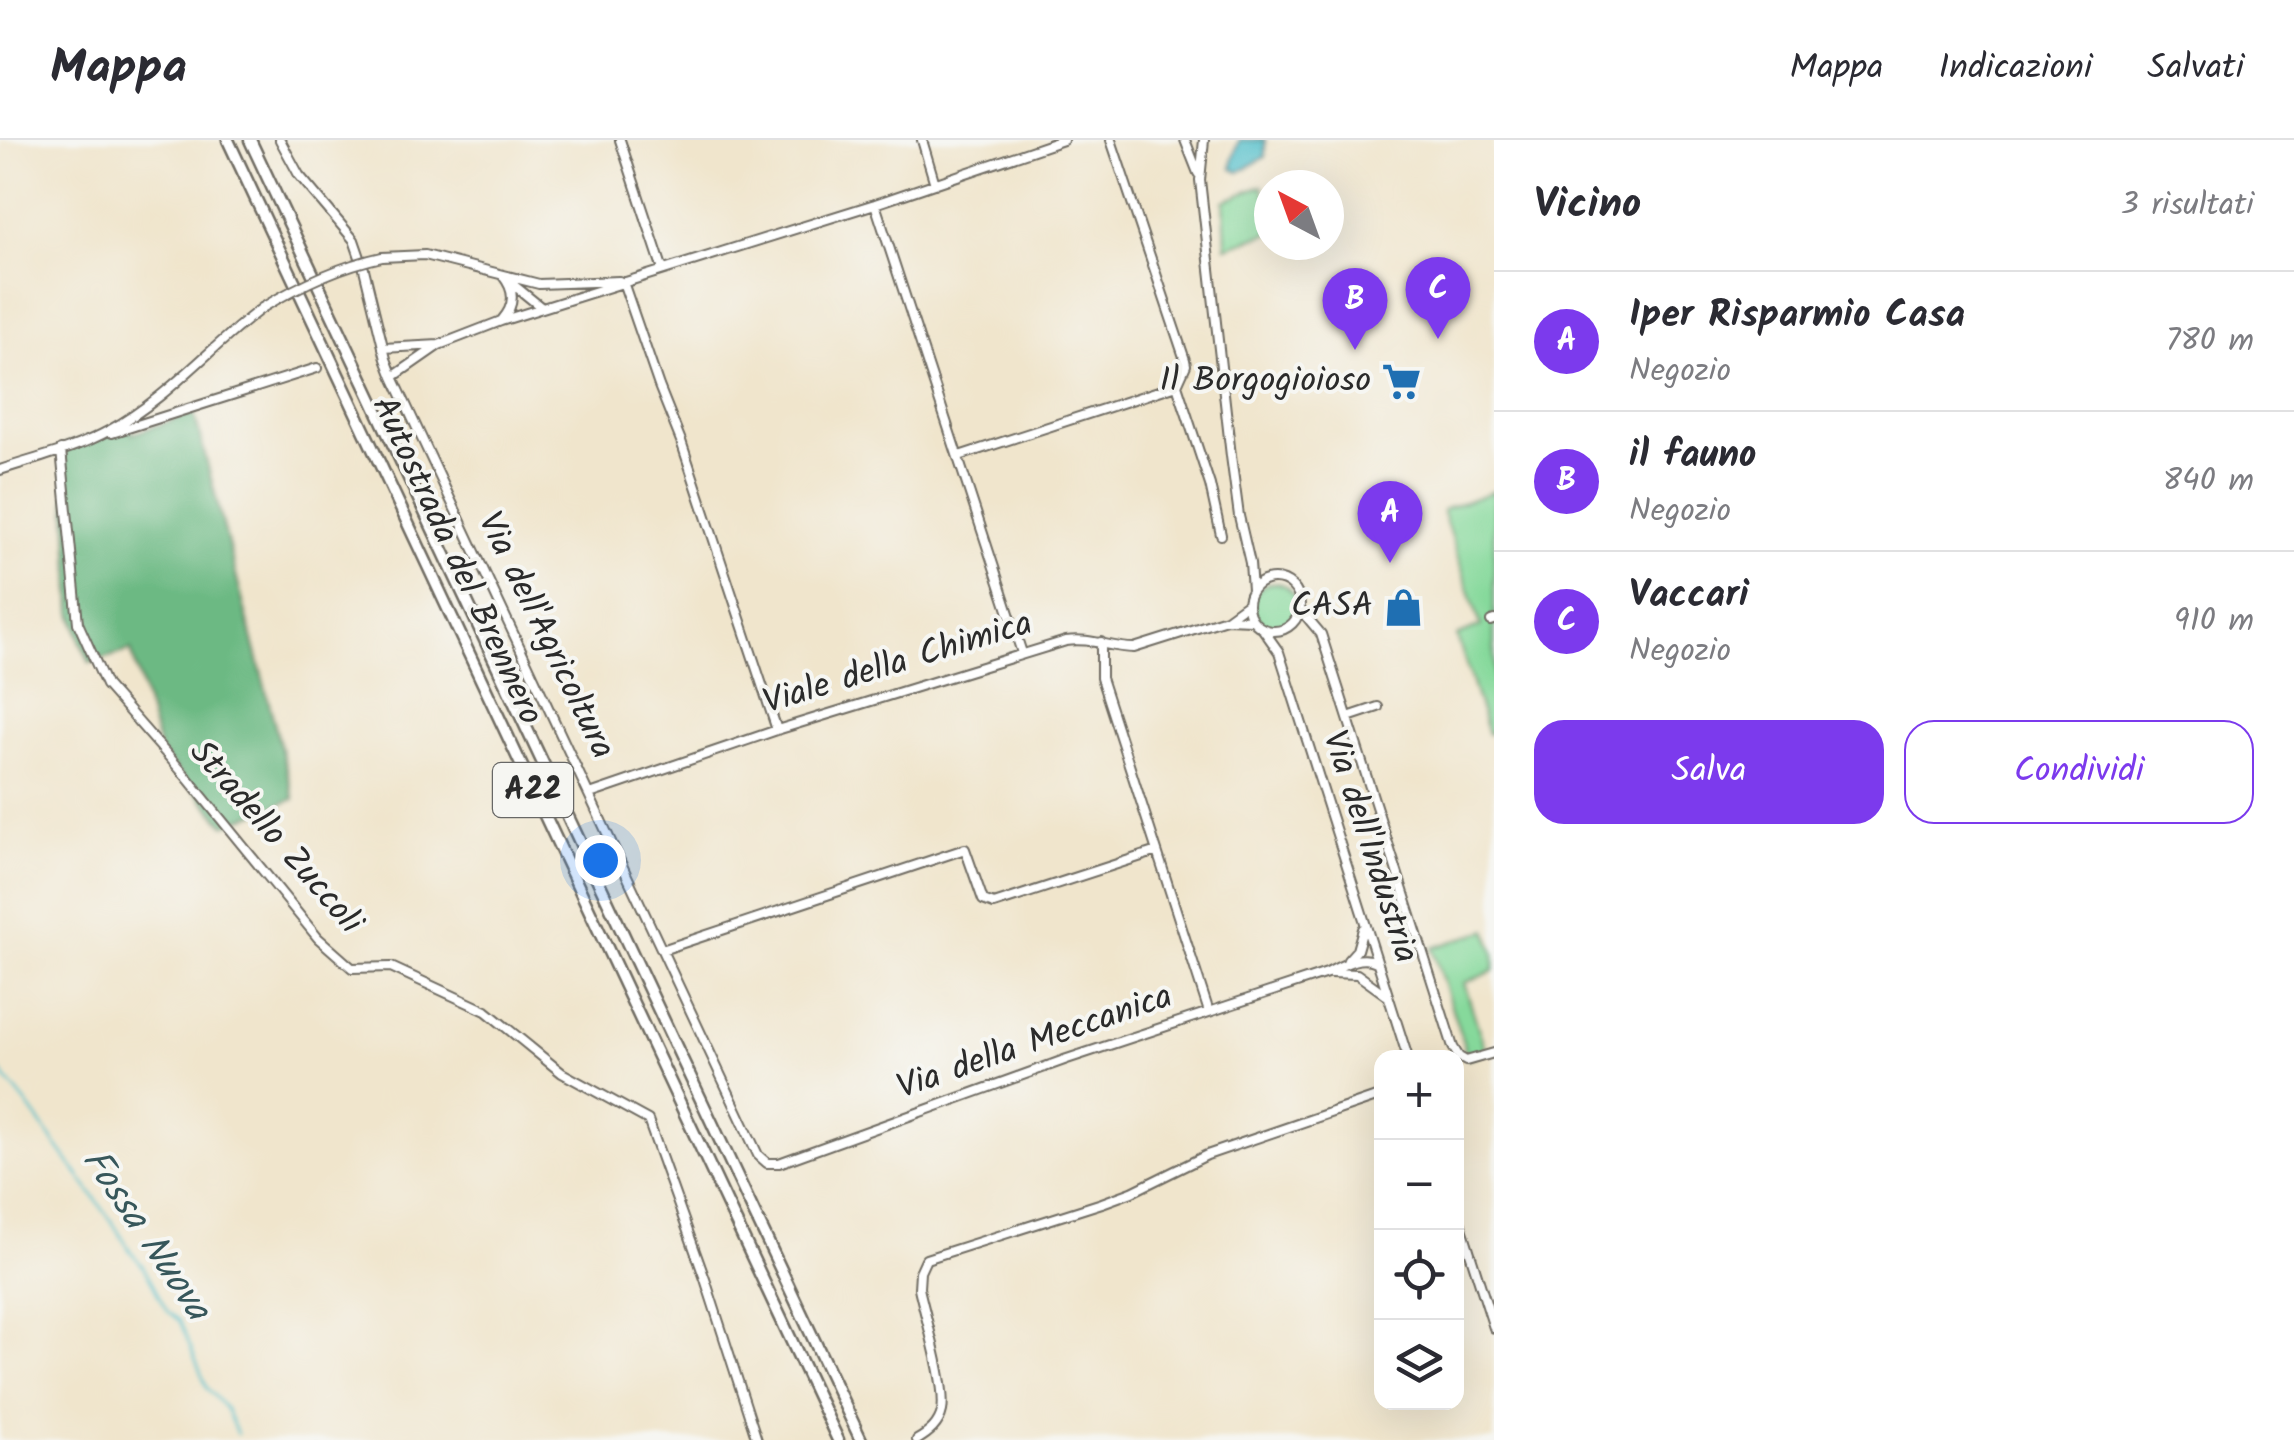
<!DOCTYPE html>
<html lang="it">
<meta charset="utf-8">
<style>
:root{--surface:#fff;--page:#f2f2f3;--text:#2b2b33;--muted:#7c7c81;--line:#e1e1e2;--accent:#7c3aed}
body{margin:0;font-family:Kalam,sans-serif;background:var(--page);color:var(--text)}
.controls{position:absolute;right:30px;bottom:30px;display:grid;overflow:hidden;border-radius:20px;box-shadow:0 10px 40px #0002}
.controls button{width:90px;height:90px;display:grid;place-items:center;padding:0;border:0;border-bottom:2px solid var(--line);background:var(--surface);color:var(--text);font:50px sans-serif}
.compass{position:absolute;left:1254px;top:30px;width:90px;height:90px;border-radius:50%;background:var(--surface);box-shadow:0 10px 40px #0002;rotate:319deg}
.you{position:absolute;left:600px;top:720px;width:35px;height:35px;margin:-25px;border:8px solid #fff;border-radius:50%;background:#1a73e8;box-shadow:0 0 0 15px #1a73e833}
.badge{display:grid;place-items:center;width:65px;height:65px;border-radius:50%;background:var(--accent);color:#fff;font-size:32px;font-weight:700}
.pin{position:absolute;translate:-50% -82px;filter:drop-shadow(0 2px 5px #0008)}
.pin::after{content:'';position:absolute;top:52px;width:35px;height:30px;background:inherit;clip-path:polygon(0 0,100% 0,50% 100%)}
.list{margin:0;padding:0;list-style:none}
h2{display:flex;justify-content:space-between;align-items:center;height:130px;margin:0;padding:0 40px;font-size:42px}
h2 small{font-size:32px;font-weight:400;color:var(--muted)}
.list li{display:grid;grid-template-columns:65px 1fr auto;gap:30px;align-items:center;box-sizing:border-box;height:140px;padding:0 40px;border-top:2px solid var(--line)}
.list b{display:block;font-size:38px;white-space:nowrap}
.list p{margin:0;font-size:32px;white-space:nowrap;color:var(--muted)}
.list em{font-size:32px;font-style:normal;color:var(--muted)}
.actions{display:flex;gap:20px;padding:30px 40px}
.actions a{flex:1;padding:22px 0;border:2px solid var(--accent);border-radius:30px;text-align:center;font-size:35px;color:var(--accent)}
.actions .main{background:var(--accent);color:#fff}
.icon{flex:none;width:55px;height:55px;fill:none;stroke:currentColor;stroke-width:2;stroke-linecap:round;stroke-linejoin:round}
.map{position:relative;flex:none;width:1494px;height:1300px;overflow:hidden}
header{display:flex;align-items:center;gap:60px;box-sizing:border-box;height:140px;padding:0 50px;background:var(--surface);border-bottom:2px solid var(--line)}
header strong{font-size:48px}
nav{display:flex;gap:55px;margin-inline-start:auto;font-size:35px}
main{display:flex}
aside{flex:1;background:var(--surface)}
.map>svg:first-child{display:block}
.green{fill:#86d99b;stroke:#588263;stroke-width:2.5}
.forest{fill:#6cb983;stroke:#4c7257;stroke-width:2.5}
.water{fill:#52bfca;stroke:#3e757a;stroke-width:2.5}
.lines{fill:none;stroke-linecap:round;stroke-linejoin:round}
.stream{stroke:#52bfca;stroke-width:2.5}
.minor-casing{stroke:#706c63;stroke-width:12}
.highway-casing{stroke:#706c63;stroke-width:15}
.minor{stroke:#fff;stroke-width:8}
.highway{stroke:#fff;stroke-width:10}
.minor-bridge-casing{stroke:#706c63;stroke-width:12;stroke-linecap:butt}
.minor-bridge{stroke:#fff;stroke-width:8}
.labels{text-anchor:middle;dominant-baseline:central;stroke-width:8;stroke-linejoin:round;paint-order:stroke}
.shield{fill:#f6f6f2;stroke:#686867;stroke-width:2.5}
.shield-label{font-size:32px;font-weight:bold;fill:#2b2b2b}
.poi-label{font-size:35px;fill:#2b2b2b;stroke:#f6f6f2;text-anchor:end}
.street-label{font-size:35px;fill:#2b2b2b;stroke:#f6f6f2}
.water-label{font-size:38px;font-style:italic;fill:#37575b;stroke:#f6f6f2}
</style>
<header>
<strong>Mappa</strong>
<nav><a>Mappa</a><a>Indicazioni</a><a>Salvati</a></nav>
</header>
<main>
<div class="map">
<svg width="1494" height="1300" viewBox="0 0 1494 1300">
<rect width="100%" height="100%" fill="#f6f6f2"/>
<filter id="ink" filterUnits="userSpaceOnUse"><feTurbulence type="fractalNoise" baseFrequency=".01" numOctaves="2"/><feDisplacementMap in="SourceGraphic" scale="20" xChannelSelector="R" yChannelSelector="G"/><feConvolveMatrix kernelMatrix="1 2 1 2 8 2 1 2 1" color-interpolation-filters="sRGB"/></filter>
<filter id="wash" filterUnits="userSpaceOnUse"><feTurbulence type="fractalNoise" baseFrequency=".0048" numOctaves="4" result="noise"/><feDisplacementMap in="SourceGraphic" scale="40" xChannelSelector="R" yChannelSelector="G"/><feGaussianBlur stdDeviation="2.25" result="paint"/><feColorMatrix in="noise" values="0 0 0 0 0 0 0 0 0 0 0 0 0 0 0 0 0 1.4 0 .05"/><feComposite in="paint" operator="in"/></filter>
<g filter="url(#wash)">
<rect width="100%" height="100%" fill="#f0e5cc"/>
<path class="green" d="M1262,46l7,21v26l-43,14 -2,-46z
M1494,351v241l-6,2 -31,-98 24,-10 -39,-116z
M1252 465a22 22 0 1 1 44 0a22 22 0 1 1-44 0Z
M1487,790l7,23v18l-30,12 22,69 -18,6 -36,-110z"/>
<path class="forest" d="M194,273l100,386 -69,26 -65,-74 -29,-101 -41,13 -9,-20 -9,-31 -8,-167 66,-20 2,9z"/>
<path class="water" d="M1239,0h26v17l-26,15 -7,-3v-8z"/>
<g class="lines">
<path class="stream" d="M0,931l26,32 87,120 18,29 12,14 24,45 13,10 27,67 19,21 11,25"/>
</g>
</g>
<g filter="url(#ink)">
<g class="lines">
<defs>
<path id="minor" d="M280,0l19,35 55,65 10,29 22,90 7,18 365,778 9,8h12l288,-104 260,-86c16,-8 32,-19 50,-11
M620,0l43,130
M922,0l13,44
M1111,0l74,220 1,5 -9,20
M1185,0l13,33
M1204,0l-4,40 31,276 8,60 11,47 2,27
M875,64l147,449
M382,117l43,-2 114,29 80,-3
M510,142l32,26
M623,142l36,104 22,55 96,289
M502,180c13,-15 13,-29 1,-44
M383,208l56,-3 62,-24 374,-117 188,-64
M393,237l46,-32
M1177,245l33,100 11,50
M112,293l205,-65
M61,310l17,173 28,62 79,90 133,163 34,30 39,-1 95,44 76,62 86,47 57,159 52,161
M959,316l218,-71
M0,330c36,-12 76,-21 110,-40 57,-31 100,-83 152,-122
M1248 465a26 26 0 1 1 52 0a26 26 0 1 1-52 0Z
M1300,469l21,25 132,413 6,10 7,4 28,-8
M1226,479l22,-16
M1491,481l3,-1
M1262,488l17,24 129,406
M1101,502v36l108,334
M1348,577l30,-10
M590,654l187,-64 289,-89c24,-4 44,7 68,7l92,-29 26,1
M662,810l303,-101 18,51 11,4 163,-53
M1348,820l9,-10 6,-21
M1331,833l26,1 29,21
M1456,1069l38,119
M917,1300c12,-7 22,-15 25,-29 5,-24 -17,-95 -23,-123l1,-16 6,-13 176,-56 30,-11 75,-37 175,-60"/>
<path id="highway" d="M228,0l610,1300
M250,0l611,1300"/>
</defs>
<use href="#minor" class="minor-casing"/>
<use href="#highway" class="highway-casing"/>
<use href="#minor" class="minor"/>
<use href="#highway" class="highway"/>
<defs>
<path id="minor-bridge" d="M262,168c36,-22 78,-42 120,-51"/>
</defs>
<use href="#minor-bridge" class="minor-bridge-casing"/>
<use href="#minor-bridge" class="minor-bridge"/>
</g>
</g>
<defs>
<symbol id="supermarket-bare" viewBox="-9 -9 18 18"><path d="M-6-5.5h2.5l.6 2H6L4.5 2H-2.5L-4.4-4H-6ZM-1.5 3.2a1.3 1.3 0 1 0 .1 0ZM3 3.2a1.3 1.3 0 1 0 .1 0Z" fill="#1f6fb2" stroke="#f6f6f2" stroke-width="2.5" paint-order="stroke"/></symbol>
<symbol id="shop-bare" viewBox="-9 -9 18 18"><path d="M-5-2.5h2.3a2.7 3.5 0 0 1 5.4 0H5L5.5 6h-11ZM-1.5-2.5h3a1.5 2.3 0 0 0-3 0Z" fill="#1f6fb2" stroke="#f6f6f2" stroke-width="2.5" paint-order="stroke"/></symbol>
</defs>
<g fill-rule="evenodd">
<use href="#supermarket-bare" x="1374" y="214" width="55" height="55"/>
<use href="#shop-bare" x="1376" y="440" width="55" height="55"/>
</g>
<g class="labels">
<rect class="shield" x="493" y="623" width="80" height="54" rx="8"/>
<g class="shield-label">
<text x="533" y="650">A22</text>
</g>
<g class="poi-label">
<text x="1371" y="242">Il Borgogioioso</text>
<text x="1373" y="467">CASA</text>
</g>
<g class="street-label">
<text transform="translate(456 421) rotate(65)">Autostrada del Brennero</text>
<text transform="translate(545 496) rotate(64)">Via dell'Agricoltura</text>
<text transform="translate(898 524) rotate(-17)">Viale della Chimica</text>
<text transform="translate(275 698) rotate(49)">Stradello Zuccoli</text>
<text transform="translate(1369 707) rotate(72)">Via dell'Industria</text>
<text transform="translate(1035 903) rotate(-19)">Via della Meccanica</text>
</g>
<g class="water-label">
<text transform="translate(145 1095) rotate(56)">Fossa Nuova</text>
</g>
</g>
</svg>
<div class="controls">
<button>+</button>
<button>−</button>
<button><svg class="icon" aria-label="locate" viewBox="0 0 24 24"><circle cx="12" cy="12" r="6"/><path d="M12 2v4M12 18v4M2 12h4M18 12h4"/></svg></button>
<button><svg class="icon" aria-label="layers" viewBox="0 0 24 24"><path d="M12 4l9 5-9 5-9-5zM3 14l9 5 9-5"/></svg></button>
</div>
<svg class="compass" viewBox="-18 -18 36 36"><path d="M0-13l5 13h-10z" fill="#e53935"/><path d="M0 13l5-13h-10z" fill="#7c7c81"/></svg>
<div class="you"></div>
<div class="pin badge" style="left:1390px;top:423px">A</div>
<div class="pin badge" style="left:1355px;top:210px">B</div>
<div class="pin badge" style="left:1438px;top:199px">C</div>
</div>
<aside>
<h2>Vicino<small>3 risultati</small></h2>
<ul class="list">
<li><span class="badge">A</span><div><b>Iper Risparmio Casa</b><p>Negozio</p></div><em>780 m</em></li>
<li><span class="badge">B</span><div><b>il fauno</b><p>Negozio</p></div><em>840 m</em></li>
<li><span class="badge">C</span><div><b>Vaccari</b><p>Negozio</p></div><em>910 m</em></li>
</ul>
<div class="actions"><a class="main">Salva</a><a>Condividi</a></div>
</aside>
</main>
